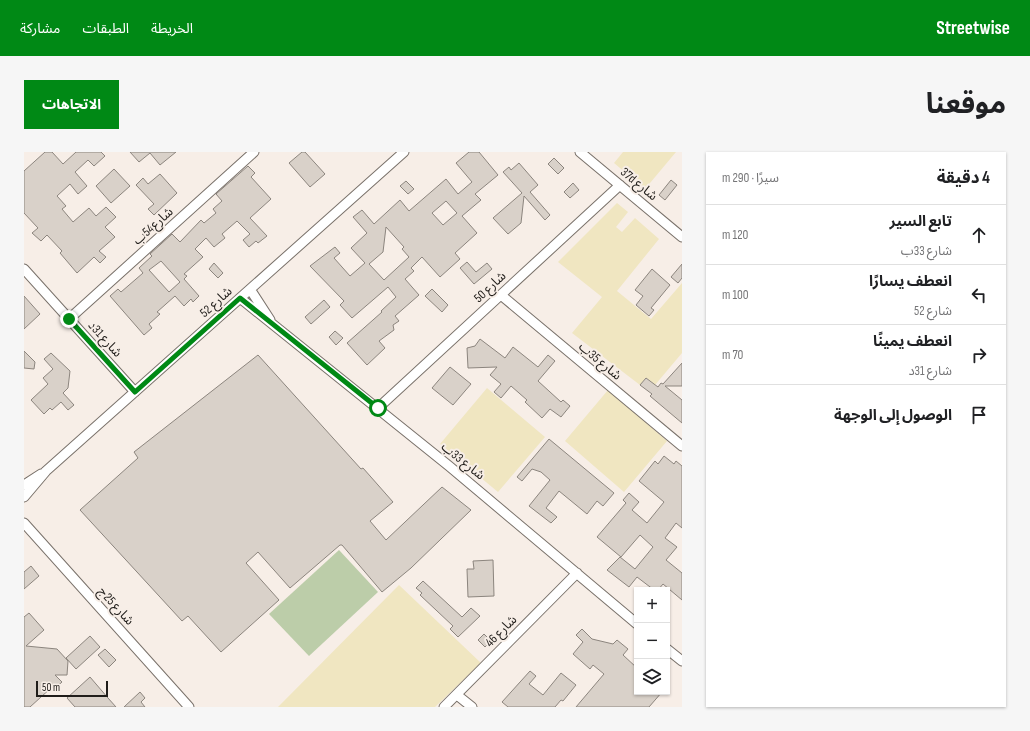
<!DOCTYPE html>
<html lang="ar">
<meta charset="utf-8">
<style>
:root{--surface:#fff;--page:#f6f6f6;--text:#202124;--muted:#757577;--line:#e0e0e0;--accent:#008915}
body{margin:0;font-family:"Sofia Sans Condensed","Noto Sans Arabic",sans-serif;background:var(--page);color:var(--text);direction:rtl}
.controls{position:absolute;right:12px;bottom:12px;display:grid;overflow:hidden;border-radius:0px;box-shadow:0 1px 3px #0004}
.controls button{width:36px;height:36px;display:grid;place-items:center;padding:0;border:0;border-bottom:1px solid var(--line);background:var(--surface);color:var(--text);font:20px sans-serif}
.scale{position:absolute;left:12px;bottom:10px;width:72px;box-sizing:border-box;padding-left:4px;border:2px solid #201d1a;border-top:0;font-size:11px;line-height:14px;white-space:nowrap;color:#201d1a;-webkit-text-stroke:3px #f7eee7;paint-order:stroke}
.stop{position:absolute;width:12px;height:12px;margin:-9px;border:3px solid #008915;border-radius:50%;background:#fff}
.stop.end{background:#008915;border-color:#fff;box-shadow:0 1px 4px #0008}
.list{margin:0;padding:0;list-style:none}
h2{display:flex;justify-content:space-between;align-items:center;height:52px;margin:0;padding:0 16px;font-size:17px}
h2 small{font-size:13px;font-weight:400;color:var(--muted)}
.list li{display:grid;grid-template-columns:26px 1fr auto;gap:12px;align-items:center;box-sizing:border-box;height:60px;padding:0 16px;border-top:1px solid var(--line)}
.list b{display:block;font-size:15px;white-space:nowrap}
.list p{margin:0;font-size:13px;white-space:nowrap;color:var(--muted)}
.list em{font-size:13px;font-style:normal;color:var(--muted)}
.icon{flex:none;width:22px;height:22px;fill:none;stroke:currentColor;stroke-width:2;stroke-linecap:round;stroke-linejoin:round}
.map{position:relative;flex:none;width:658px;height:555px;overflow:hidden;direction:ltr;border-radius:0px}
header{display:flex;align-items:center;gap:24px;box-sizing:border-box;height:56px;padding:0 20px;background:var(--accent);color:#fff}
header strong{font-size:19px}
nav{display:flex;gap:22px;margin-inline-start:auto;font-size:14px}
.intro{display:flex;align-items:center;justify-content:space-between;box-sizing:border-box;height:96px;padding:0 24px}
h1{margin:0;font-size:28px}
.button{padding:10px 18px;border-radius:0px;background:var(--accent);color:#fff;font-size:14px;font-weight:700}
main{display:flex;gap:24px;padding:0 24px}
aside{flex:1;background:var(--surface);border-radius:0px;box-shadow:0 1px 3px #0004}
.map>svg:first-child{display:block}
.green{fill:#bccda9}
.sand{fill:#f0e6c1}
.building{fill:#d9d1c9;stroke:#8c857e;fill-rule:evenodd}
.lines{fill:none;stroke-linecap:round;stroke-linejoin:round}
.street-casing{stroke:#79716a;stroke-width:11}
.street{stroke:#fff;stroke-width:9}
.route{stroke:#008915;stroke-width:5}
.labels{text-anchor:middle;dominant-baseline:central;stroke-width:4;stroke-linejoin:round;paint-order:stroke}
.street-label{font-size:13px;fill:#201d1a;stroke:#f7eee7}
</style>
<header>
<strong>Streetwise</strong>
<nav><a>الخريطة</a><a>الطبقات</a><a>مشاركة</a></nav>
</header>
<div class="intro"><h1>موقعنا</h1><a class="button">الاتجاهات</a></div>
<main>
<aside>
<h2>4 دقيقة<small>سيرًا · 290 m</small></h2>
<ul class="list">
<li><svg class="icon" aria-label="ahead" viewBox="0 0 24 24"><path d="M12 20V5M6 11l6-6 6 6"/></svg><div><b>تابع السير</b><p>شارع 33ب</p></div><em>120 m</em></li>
<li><svg class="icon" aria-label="left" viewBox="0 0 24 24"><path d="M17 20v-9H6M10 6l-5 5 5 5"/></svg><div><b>انعطف يسارًا</b><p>شارع 52</p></div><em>100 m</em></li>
<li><svg class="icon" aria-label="right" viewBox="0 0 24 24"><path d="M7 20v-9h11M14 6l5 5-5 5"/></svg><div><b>انعطف يمينًا</b><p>شارع 31د</p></div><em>70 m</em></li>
<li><svg class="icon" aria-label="arrive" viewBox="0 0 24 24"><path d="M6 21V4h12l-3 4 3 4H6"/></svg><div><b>الوصول إلى الوجهة</b></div></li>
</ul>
</aside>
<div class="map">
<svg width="658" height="555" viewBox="0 0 658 555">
<rect width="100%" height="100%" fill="#f7eee7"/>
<path class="green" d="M315,398l39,42 -69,64 -40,-42z"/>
<path class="sand" d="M599,0h53l-31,37 -31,-26z
M593,51l11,9 -12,15 6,5 13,-14 24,21 -42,52 34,28 31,-36v70l-27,32 -9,-7 -6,7 -68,-52 30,-36 -44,-35z
M463,236l58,49 -47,55 -58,-48z
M584,238l59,51 -43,51 -59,-51z
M375,433l82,78 -46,44h-157z"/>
<path class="building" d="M21,0h7l11,12 13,-12h25l4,4 -11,10 -6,-6 -13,12 12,14 -9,8 -8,-10 -13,12 9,10 -4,3 11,13 16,-14 7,8 10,-9 10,10 -11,10 10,10 -16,14 7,6 -6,6 -6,-6 -17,16 -17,-20 2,-2 -15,-16 -6,6 -9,-8 6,-5 -14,-15v-42z
M106,0h46l-16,13 -10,-12 -11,9z
M278,0h3l20,22 -15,13 -21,-24z
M445,0h10l19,23 -23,19 6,6 -19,16 15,17 -22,20 5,6 -20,18 -18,-20 -11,11 3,3 -9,8 14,16 -24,21 4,5 -6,4 1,5 -15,11 6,7 -18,17 -20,-22 35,-31 -1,-1 15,-14 -8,-10 -36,31 -12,-13 4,-4 -34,-35 25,-19 5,6 -6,5 16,18 15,-13 -14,-15 16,-15 -14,-16 9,-7 12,14 26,-24 9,11 37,-32 12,15 14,-12 -16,-19zM422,49l11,12 -14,12 -11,-12zM362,75l18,20 -2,2 7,8 -25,23 -15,-16 14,-12z
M530,6l10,10 -6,6 -10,-10z
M495,11l19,22 -8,7 20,23 -5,5 -21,-24 -3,27 -13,11 -15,-16 29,-25 -19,-21 6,-5 2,3z
M224,14l7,7 -4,4 20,22 -21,19 17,18 -9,7 -2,-2 -7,6 -6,-7 7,-6 -13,-13 -15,13 3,4 -11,9 -8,-9 -11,11 8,8 -19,17 3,2 -3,3 15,17 -6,6 -2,-3 -7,7 -9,-10 -18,16 3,2 -11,10 3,4 -8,7 -34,-39 8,-7 3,3 22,-19 -4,-5 13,-12 -2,-2 22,-20 8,8 21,-22 3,3 12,-10 -3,-4 9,-8 -6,-7zM137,109l19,21 -11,10 -20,-22z
M90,17l16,17 -19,17 -15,-17z
M136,22l17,19 -23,22 -6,-6 6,-5 -18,-19 7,-7 5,6z
M647,28l6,5 -12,15 -6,-5z
M382,29l8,8 -6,5 -8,-8z
M549,31l6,7 -9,8 -6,-6z
M443,110l9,10 11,-9 5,6 -18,15 -14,-16z
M190,111l9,10 -5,5 -9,-9z
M658,112v14l-4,5 -7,-6z
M628,117l18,16 -19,23 3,2 -5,6 -13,-11 7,-9 -8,-6z
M408,137l16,16 -6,7 -17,-16z
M0,144l16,18 -16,15z
M300,148l6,7 -19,17 -6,-7z
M311,179l8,7 -7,7 -7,-8z
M456,187l25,19 8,-11 25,20 10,-12 7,6 -17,20 23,21 2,-2 7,6 -9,11 -11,-8 -8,9 -17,-16 2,-2 -16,-14 -10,12 -7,-6 7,-8 -11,-9 7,-8 -29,1 -1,-20 8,-2z
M0,199l11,11 -1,7 -10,-1z
M27,201l19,18 -2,17 -5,5 11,12 -6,5 -7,-8 -9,8 -2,-2 -6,6 -13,-14 17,-16 -5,-6 10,-9 -9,-10z
M234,203l103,114 2,-1 30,34 -23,19 16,19 56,-53 29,23 -60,58 -29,24 -40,-47h-2l-50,43 -32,-36 -12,11 33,37 -58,52 -33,-36 -6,5 -102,-111 58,-52 -4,-6z
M658,211v23h-17l17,14v23l-32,-27 2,-2 -12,-9 6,-7 12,9 3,-4 2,1z
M426,215l21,17 -18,21 -21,-17z
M525,287l65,54 -11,13 -6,-5 -10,13 -28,-23 -13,17 11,9 -6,6 -22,-17 21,-26 -9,-8 -9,-3 -10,12 -5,-4z
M640,304l10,8 2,-3 6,5v62l-6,-5 -11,15 12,9 -11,13 16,13v27l-19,-16 -5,6h-4l-17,-13 -8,10 -22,-17 13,-13 15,12 18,-22 -13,-12 -19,22 -24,-20 29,-34 -3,-3 6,-7 10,9 -7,8 15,13 17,-21 -25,-21 16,-20 3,3z
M469,408l1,36 -26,1 -1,-28h7l-1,-8z
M7,414l8,10 -15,13v-17z
M399,429l39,36 9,-9 9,8 -22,21 -8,-8 3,-3 -33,-31 2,-2 -6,-5z
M5,461l15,17 -18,16 31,3 11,12 -1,14h-12l7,7 -8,7 -2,-2 -22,20h-6v-90z
M558,477l10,10 21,5 4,-4 11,9 -5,6 14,13v24h25l-13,15h-73l28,-33 -11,-9 -3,4 -17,-15 10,-12 -7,-7z
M460,482l7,7 -6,6 -7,-7z
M66,484l10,11 -24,22 -10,-11z
M81,497l11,11 -7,7 -11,-12z
M506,519l6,5 -7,8 14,11 18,-22 15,12 -13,16 -2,-1 -6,7h-47l-6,-5z
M66,525l18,21 8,9h-41l-8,-9z
M116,540l5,6 -4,4 4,5h-21z"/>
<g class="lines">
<defs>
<path id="street" d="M556,0l102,85
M0,117l111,123
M226,137l20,31
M477,143l181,151
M216,146l209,168 188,158
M45,167l185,-167
M354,256l242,-223
M0,333l17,-11
M0,345l22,-26 358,-319
M0,371l165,184
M643,497l15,12
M433,543l15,12
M420,555l133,-134"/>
</defs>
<use href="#street" class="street-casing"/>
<use href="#street" class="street"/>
</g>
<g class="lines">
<path class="route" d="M45,167l66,73 105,-94 138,110"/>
</g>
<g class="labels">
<g class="street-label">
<text transform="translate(615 32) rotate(40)">37d شارع</text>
<text transform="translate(129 74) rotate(-42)">شارع54ب</text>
<text transform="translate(466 135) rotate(-43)">شارع 50</text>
<text transform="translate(192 150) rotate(-42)">شارع 52</text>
<text transform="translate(81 187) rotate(48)">شارع 31د</text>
<text transform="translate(576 209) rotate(40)">شارع 35ب</text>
<text transform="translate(439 309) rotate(39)">شارع 33ب</text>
<text transform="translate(92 454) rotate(48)">شارع 25ج</text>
<text transform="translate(477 479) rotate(-45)">شارع 46</text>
</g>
</g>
</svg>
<div class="controls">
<button>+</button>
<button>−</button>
<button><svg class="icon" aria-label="layers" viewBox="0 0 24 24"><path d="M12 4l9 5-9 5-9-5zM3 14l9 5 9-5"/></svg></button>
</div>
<div class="scale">50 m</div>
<div class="stop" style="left:354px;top:256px"></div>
<div class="stop end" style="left:45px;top:167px"></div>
</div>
</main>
